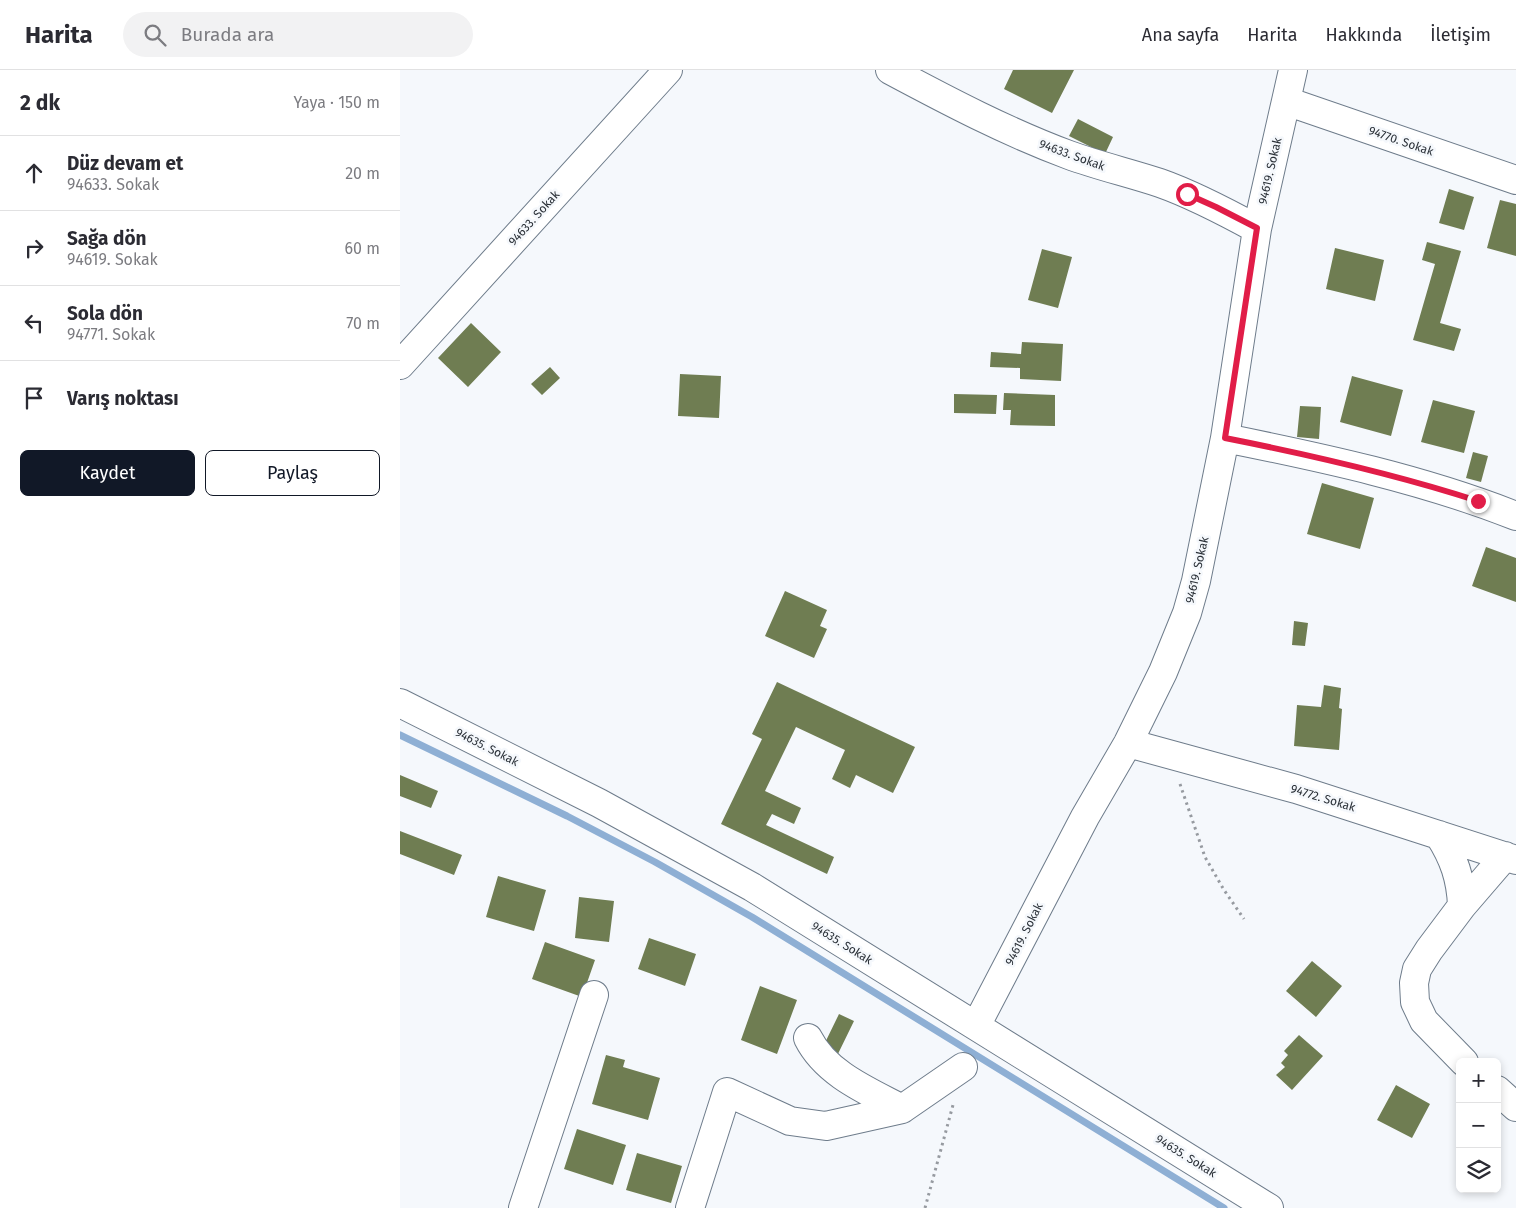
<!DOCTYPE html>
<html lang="tr">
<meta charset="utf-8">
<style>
:root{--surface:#fff;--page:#f2f2f3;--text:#2b2b33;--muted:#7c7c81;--line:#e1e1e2;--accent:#111827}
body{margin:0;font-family:"Fira Sans",sans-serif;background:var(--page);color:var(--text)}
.controls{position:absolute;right:15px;bottom:15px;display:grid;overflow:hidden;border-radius:8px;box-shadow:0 2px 8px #0003}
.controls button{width:45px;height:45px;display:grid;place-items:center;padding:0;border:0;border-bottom:1px solid var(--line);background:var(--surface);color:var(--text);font:25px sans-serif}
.stop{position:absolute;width:15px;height:15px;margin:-11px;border:4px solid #e11d48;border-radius:50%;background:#fff}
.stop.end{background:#e11d48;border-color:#fff;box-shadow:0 1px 5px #0008}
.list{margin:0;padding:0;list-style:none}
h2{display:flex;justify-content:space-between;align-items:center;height:65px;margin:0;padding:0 20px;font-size:21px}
h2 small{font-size:16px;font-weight:400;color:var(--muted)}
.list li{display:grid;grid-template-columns:32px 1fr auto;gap:15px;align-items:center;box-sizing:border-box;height:75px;padding:0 20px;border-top:1px solid var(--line)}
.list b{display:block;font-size:19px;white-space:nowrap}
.list p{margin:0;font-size:16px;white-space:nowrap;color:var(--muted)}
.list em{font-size:16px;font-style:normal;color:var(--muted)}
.actions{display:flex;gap:10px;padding:15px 20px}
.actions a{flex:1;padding:11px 0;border:1px solid var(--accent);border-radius:8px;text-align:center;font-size:18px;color:var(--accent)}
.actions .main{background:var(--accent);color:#fff}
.icon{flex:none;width:28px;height:28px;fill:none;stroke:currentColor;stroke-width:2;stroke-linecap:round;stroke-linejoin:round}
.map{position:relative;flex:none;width:1116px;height:1138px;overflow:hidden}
header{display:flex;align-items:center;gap:30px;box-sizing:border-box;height:70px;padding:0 25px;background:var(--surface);border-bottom:1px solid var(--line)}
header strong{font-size:24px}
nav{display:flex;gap:28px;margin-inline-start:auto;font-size:18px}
.search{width:350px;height:45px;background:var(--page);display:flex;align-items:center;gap:12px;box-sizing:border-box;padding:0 18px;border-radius:28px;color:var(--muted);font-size:19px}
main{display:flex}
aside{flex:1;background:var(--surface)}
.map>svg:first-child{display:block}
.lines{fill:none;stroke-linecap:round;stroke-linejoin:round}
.stream{stroke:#8eafd4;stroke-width:7}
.building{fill:#6f7d52}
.minor-casing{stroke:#6e7c8b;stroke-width:30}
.path{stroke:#969aa0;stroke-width:3;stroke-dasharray:2.5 4;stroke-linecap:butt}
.minor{stroke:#fff;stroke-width:28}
.route{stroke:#e11d48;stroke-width:6}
.labels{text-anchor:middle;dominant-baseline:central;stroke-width:5;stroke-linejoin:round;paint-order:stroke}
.street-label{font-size:12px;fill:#2b3138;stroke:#f5f8fc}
</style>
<header>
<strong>Harita</strong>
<div class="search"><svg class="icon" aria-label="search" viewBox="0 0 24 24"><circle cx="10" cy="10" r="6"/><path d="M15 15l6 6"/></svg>Burada ara</div>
<nav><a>Ana sayfa</a><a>Harita</a><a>Hakkında</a><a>İletişim</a></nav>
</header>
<main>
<aside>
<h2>2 dk<small>Yaya · 150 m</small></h2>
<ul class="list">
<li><svg class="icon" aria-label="ahead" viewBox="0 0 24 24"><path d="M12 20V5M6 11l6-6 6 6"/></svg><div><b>Düz devam et</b><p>94633. Sokak</p></div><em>20 m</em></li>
<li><svg class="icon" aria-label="right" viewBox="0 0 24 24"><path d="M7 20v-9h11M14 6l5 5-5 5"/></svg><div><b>Sağa dön</b><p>94619. Sokak</p></div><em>60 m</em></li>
<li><svg class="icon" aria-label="left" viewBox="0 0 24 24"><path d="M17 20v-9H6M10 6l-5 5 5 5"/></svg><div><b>Sola dön</b><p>94771. Sokak</p></div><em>70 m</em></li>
<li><svg class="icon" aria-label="arrive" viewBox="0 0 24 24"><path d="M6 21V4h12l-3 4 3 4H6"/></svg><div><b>Varış noktası</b></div></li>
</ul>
<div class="actions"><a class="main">Kaydet</a><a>Paylaş</a></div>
</aside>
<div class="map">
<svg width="1116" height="1138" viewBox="0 0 1116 1138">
<rect width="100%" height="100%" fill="#f5f8fc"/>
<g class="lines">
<path class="stream" d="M0,665l167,81 88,46 97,55 472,291"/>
</g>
<path class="building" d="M613,0h61l-22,43 -48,-24z
M678,49l35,18 -8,17 -36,-18z
M1049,119l25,8 -10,33 -25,-7z
M1100,130l16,4v52l-29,-8z
M1027,172l34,9 -21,72 21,6 -7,22 -41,-11 22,-76 -13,-4z
M935,178l49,12 -9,41 -49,-12z
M642,179l30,8 -14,51 -30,-8z
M71,253l30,29 -33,35 -30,-29z
M622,272l41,2 -2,37 -41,-2v-11l-30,-1 1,-15 30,2z
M150,297l10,11 -18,17 -11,-11z
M280,304l41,2 -2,42 -41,-2z
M952,306l51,14 -12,46 -51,-14z
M604,323l51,2v31l-45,-1 1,-15h-8z
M554,324l43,1 -1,19 -42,-1z
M1033,330l42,11 -11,42 -43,-11z
M900,336l21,1 -2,32 -22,-2z
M1073,382l15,4 -7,26 -15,-4z
M922,413l52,15 -14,51 -53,-15z
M1086,477l30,11v44l-44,-16z
M385,521l42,19 -7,16 7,3 -13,29 -49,-22z
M894,551l14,2 -3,23 -13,-1z
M377,612l138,65 -22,46 -37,-18 -6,13 -18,-9 13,-29 -49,-23 -31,64 36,17 -7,16 -22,-10 -6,11 68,32 -7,17 -106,-50 41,-85 -10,-5z
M924,615l17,3 -2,20 3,1 -3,41 -45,-4 3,-41 24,2z
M0,705l38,16 -7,17 -31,-12z
M0,761l62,24 -8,20 -54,-21z
M98,806l48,14 -12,41 -48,-14z
M179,827l35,4 -5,41 -34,-4z
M249,868l47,16 -11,32 -47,-17z
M145,872l50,18 -13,37 -50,-18z
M912,891l30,25 -26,31 -30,-26z
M360,916l37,14 -20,54 -36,-14z
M439,944l15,7 -19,39 -15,-7z
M899,965l24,21 -31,34 -16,-15 9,-8 -4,-4 7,-8 -4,-4z
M206,985l19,5 -2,7 37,11 -12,42 -56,-16z
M996,1015l34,19 -18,34 -35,-18z
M177,1059l49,16 -13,40 -49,-16z
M237,1083l45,13 -11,37 -45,-13z"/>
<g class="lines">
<defs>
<path id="minor" d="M490,0c58,31 117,62 179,85 30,11 61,18 91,28 34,12 66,29 97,46
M886,31l230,79
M0,295l268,-295
M825,368c99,20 197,41 291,78
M0,633l199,100 153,84 517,321
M728,673l168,46 220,71
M1039,765c15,23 22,44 23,71
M576,956l109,-209 43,-74 35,-71 24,-59 9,-32 29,-143 32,-209 36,-159
M408,968c18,36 60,53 94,71
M1064,992l-40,-41 -9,-19 -1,-19 3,-14 12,-19 33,-44 43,-50
M1097,1020l19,17
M123,1138l71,-213
M290,1138l37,-116 63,29 36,5 76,-17 61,-42"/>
</defs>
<use href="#minor" class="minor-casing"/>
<path class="path" d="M780,714l25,73 19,33 20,29
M525,1138l28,-103"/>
<use href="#minor" class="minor"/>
</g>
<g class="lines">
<path class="route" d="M787,124l29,13 41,21 -32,210c86,17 170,36 253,63"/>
</g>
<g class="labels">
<g class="street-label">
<text transform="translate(1001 71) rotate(19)">94770. Sokak</text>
<text transform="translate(672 85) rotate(20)">94633. Sokak</text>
<text transform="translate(870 101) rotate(-77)">94619. Sokak</text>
<text transform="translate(134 148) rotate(-48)">94633. Sokak</text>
<text transform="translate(797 500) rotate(-77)">94619. Sokak</text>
<text transform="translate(87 677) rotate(27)">94635. Sokak</text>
<text transform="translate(923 728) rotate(17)">94772. Sokak</text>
<text transform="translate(624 864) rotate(-63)">94619. Sokak</text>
<text transform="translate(442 873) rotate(32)">94635. Sokak</text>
<text transform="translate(786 1086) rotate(32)">94635. Sokak</text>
</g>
</g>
</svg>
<div class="controls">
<button>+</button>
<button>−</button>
<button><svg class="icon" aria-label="layers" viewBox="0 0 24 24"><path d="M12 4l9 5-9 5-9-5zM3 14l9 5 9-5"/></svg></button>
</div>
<div class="stop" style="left:787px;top:124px"></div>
<div class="stop end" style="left:1078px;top:431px"></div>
</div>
</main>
